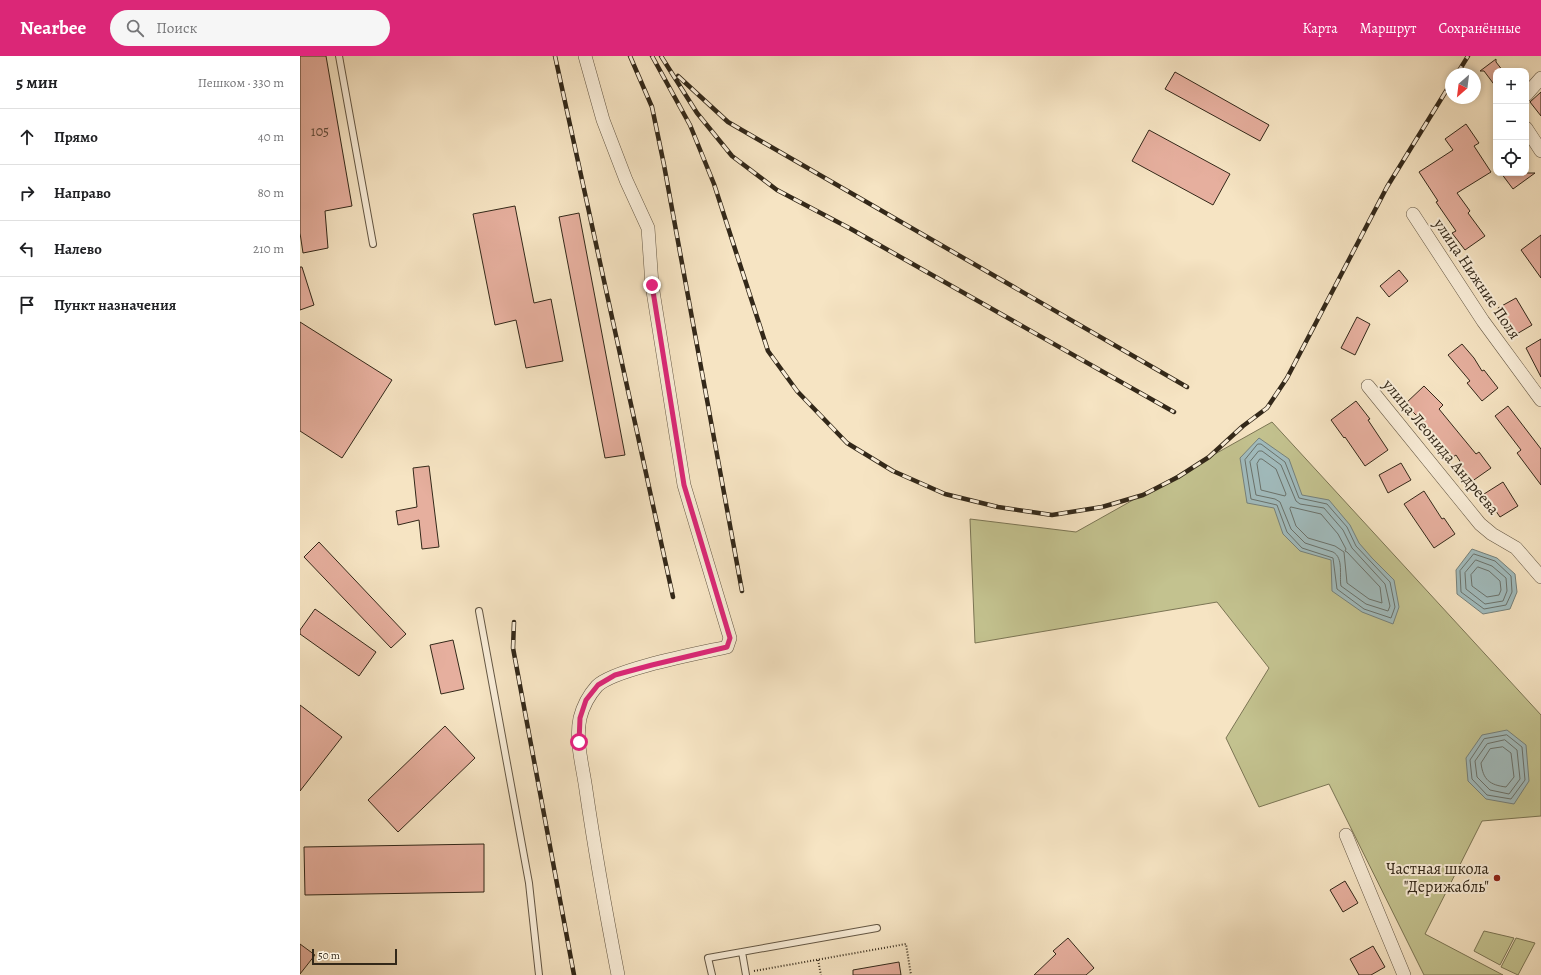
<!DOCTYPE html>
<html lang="ru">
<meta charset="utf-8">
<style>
:root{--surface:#fff;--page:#f6f6f6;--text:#202124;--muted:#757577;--line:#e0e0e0;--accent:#db2777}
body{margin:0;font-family:Alegreya,serif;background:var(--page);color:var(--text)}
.controls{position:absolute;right:12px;top:12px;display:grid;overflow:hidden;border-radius:8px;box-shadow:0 2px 6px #0003}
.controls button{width:36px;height:36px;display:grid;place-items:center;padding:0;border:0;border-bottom:1px solid var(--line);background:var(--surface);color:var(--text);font:20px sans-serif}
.compass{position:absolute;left:1145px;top:12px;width:36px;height:36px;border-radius:50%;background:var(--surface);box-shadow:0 2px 6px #0003;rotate:208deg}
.scale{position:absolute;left:12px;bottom:10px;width:85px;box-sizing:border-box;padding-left:4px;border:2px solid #332819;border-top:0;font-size:11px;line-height:14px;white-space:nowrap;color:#332819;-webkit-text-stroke:3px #f9edd8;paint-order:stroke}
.stop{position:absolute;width:12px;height:12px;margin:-9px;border:3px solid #db2777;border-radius:50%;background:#fff}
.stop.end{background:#db2777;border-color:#fff;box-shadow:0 1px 4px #0008}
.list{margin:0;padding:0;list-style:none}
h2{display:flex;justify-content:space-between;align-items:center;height:52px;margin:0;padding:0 16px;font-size:17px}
h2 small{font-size:13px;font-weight:400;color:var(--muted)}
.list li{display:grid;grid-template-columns:26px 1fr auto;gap:12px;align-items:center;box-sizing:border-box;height:56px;padding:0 16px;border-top:1px solid var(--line)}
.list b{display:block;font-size:15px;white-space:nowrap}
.list em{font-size:13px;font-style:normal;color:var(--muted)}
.icon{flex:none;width:22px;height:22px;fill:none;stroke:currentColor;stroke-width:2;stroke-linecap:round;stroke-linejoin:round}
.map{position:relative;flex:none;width:1241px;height:919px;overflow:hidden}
header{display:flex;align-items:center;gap:24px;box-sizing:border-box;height:56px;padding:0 20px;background:var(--accent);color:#fff}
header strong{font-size:19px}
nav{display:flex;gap:22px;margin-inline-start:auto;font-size:14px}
.search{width:280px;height:36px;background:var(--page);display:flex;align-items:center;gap:10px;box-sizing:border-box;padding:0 14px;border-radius:22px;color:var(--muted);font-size:15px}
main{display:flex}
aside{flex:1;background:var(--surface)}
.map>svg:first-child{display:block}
.green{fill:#c3c28f;stroke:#7b7554}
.water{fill:#a1bcbe;stroke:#75817c}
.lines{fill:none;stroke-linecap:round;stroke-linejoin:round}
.shore{stroke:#6a726c;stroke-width:1}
.building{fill:#e6af9e;stroke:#332819}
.lane-casing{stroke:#645744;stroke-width:8}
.street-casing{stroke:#645744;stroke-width:14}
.path{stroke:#332819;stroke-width:2;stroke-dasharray:1 2;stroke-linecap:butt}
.lane{stroke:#f9edd8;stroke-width:6}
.street{stroke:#f9edd8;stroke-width:13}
.rail-casing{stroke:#332819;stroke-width:4.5}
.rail{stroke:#f9edd8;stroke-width:3;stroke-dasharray:9;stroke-linecap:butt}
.route{stroke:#db2777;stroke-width:5}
.poi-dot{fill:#8f2418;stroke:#f9edd8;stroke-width:1.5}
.labels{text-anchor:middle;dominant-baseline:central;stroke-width:4;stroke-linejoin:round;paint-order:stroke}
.number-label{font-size:14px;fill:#604a3a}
.street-label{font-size:16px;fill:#332819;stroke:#f9edd8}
.poi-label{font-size:16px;fill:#332819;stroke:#f9edd8;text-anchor:end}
</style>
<header>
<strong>Nearbee</strong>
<div class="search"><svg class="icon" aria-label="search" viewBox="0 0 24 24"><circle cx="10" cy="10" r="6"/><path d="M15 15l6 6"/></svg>Поиск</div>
<nav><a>Карта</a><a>Маршрут</a><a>Сохранённые</a></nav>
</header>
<main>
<aside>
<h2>5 мин<small>Пешком · 330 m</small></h2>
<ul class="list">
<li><svg class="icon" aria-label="ahead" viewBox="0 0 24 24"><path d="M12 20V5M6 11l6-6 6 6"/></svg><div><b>Прямо</b></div><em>40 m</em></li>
<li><svg class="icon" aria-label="right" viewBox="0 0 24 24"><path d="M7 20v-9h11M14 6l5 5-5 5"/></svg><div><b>Направо</b></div><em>80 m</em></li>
<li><svg class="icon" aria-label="left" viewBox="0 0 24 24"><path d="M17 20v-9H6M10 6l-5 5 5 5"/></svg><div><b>Налево</b></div><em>210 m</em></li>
<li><svg class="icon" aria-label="arrive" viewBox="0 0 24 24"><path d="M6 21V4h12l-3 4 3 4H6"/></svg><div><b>Пункт назначения</b></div></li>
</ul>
</aside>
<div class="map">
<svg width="1241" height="919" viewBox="0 0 1241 919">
<rect width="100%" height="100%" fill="#f6e4c3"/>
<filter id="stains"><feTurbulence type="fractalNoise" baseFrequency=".005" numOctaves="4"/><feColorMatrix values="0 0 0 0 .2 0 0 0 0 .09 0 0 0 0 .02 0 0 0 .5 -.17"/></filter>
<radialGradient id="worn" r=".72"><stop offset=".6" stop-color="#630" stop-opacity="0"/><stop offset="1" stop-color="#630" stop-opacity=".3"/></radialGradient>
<path class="green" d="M972,366l269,293v101l-59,5 -57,113 78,41h-79l-95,-191 -70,23 -33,-69 43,-70 -52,-66 -242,41 -5,-124 106,13z
M1184,875l30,7 -14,27 -26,-14z
M1216,882l19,5 -17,32 -17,-8z"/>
<path class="water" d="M959,382l30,21 13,36 27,5 21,25 9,18 13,15 22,22 5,27 -6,17 -31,-12 -30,-21 -1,-31 -31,-9 -17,-17 -9,-26 -27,-5 -7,-45z
M1172,493l25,9 18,16 2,18 -7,17 -27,5 -26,-20 -1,-24z
M1207,674l19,15 3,36 -15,23 -28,-5 -18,-18 -2,-23 16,-23z"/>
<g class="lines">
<path class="shore" d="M958,388h3l24,18 14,36 28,6 20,23 9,19 34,36 5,25 -4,11 -27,-9 -27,-20 -4,-31 -31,-10 -15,-16 -10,-27 -26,-6 -6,-39z
M959,395h3l19,14 15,36 4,3 24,4 19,22 9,18 33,36 5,22 -2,5 -22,-7 -25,-18c-2,-10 3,-28 -8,-34l-28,-9 -14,-14 -11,-27 -5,-3 -19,-4 -6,-33z
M960,403h2l14,10 10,25 -1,2 -24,-6 -4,-26z
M991,451l30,7 17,20 8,15 -1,2 2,1 33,35 2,16 -13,-4 -22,-16 -3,-31 -9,-6 -27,-8 -12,-12 -6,-17z
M1174,498l21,7 16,15 1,16 -6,13 -22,4 -23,-17 -1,-21z
M1176,504l16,6 14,12 1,13 -4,10 -18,3 -19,-15 -1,-16z
M1178,511l11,4 11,10 1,9 -2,5 -12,2 -15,-11 -1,-11z
M1207,679l15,12 3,33 -14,19 -24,-4 -15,-16 -2,-19 14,-21z
M1205,684l12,10 3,29 -11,15 -19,-4 -13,-13 -2,-16 12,-17z
M1203,691l8,6 3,24 -8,10c-16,-2 -23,-7 -25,-24l9,-14z"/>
</g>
<path class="building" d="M0,0h26l26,150 -27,5 3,37 -25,5 -3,-20z
M1196,3v3l7,9h-7v16l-12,-16h-4z
M875,16l94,53 -9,16 -95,-52z
M1241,36v24l-11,-14z
M1166,68l13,19 -5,3 17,26 -34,21 13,18 -2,2 17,23 -20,14 -13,-17 4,-2 -20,-29 2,-1 -19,-29 34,-22 -8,-11z
M849,74l81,44 -17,31 -81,-44z
M1201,117h34l-22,16z
M215,150l19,97 17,-4 12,62 -37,7 -10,-48 -21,5 -22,-111z
M279,157l46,242 -20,3 -46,-241z
M1241,179v43l-20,-28z
M0,211h2l12,38 -14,5z
M1099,214l9,11 -19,16 -9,-11z
M1216,242l16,27 -17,10 -17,-27z
M1057,261l13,7 -15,31 -14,-7z
M0,266l92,58 -50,78 -42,-27z
M1241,283v38l-15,-29z
M1162,288l12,14 8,13 2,-1 14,18 -16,13 -15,-18 3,-2 -22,-26z
M1124,330l19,19 -4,4 37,45 3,-2 12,16 -20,14 -10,-14 2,-2 -7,-11 -3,2 -2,-3 -3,2 -17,-21 2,-3 -28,-28z
M1056,345l14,18 -2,1 20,30 -23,16 -20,-29 -1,1 -13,-18z
M1208,350l33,43v36l-24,-32 4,-3 -26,-34z
M1101,407l10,17 -23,13 -9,-18z
M129,410l10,81 -17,2 -3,-29 -21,5 -2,-14 21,-4 -4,-39z
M1203,426l15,24 -18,11 -16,-23z
M1124,435l18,28 2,-1 11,16 -21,14 -30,-44z
M19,486l87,92 -15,14 -87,-91z
M15,553l61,43 -17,24 -59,-42v-4z
M153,584l11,49 -23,5 -11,-49z
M0,649l42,32 -42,54z
M145,670l30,32 -77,74 -30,-32z
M184,788v48l-179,3 -1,-48z
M1045,825l13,22 -15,9 -13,-22z
M768,882l26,30 -8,7h-52l22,-21 -3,-3z
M0,888l15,11 -15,19z
M1073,890l12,21 -14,8h-12l-9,-16z
M599,906l2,13h-48v-5z"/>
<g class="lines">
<defs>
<path id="lane" d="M39,0l34,188
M179,555l50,272 10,92
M442,896l4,23
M412,919l-4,-17 169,-30"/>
<path id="street" d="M285,0l18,64 23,60 22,48 4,57 32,200 46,153 -3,9c-27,6 -113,22 -130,39 -8,9 -14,20 -17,32 -5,23 3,49 6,72 9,62 20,123 32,185
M1226,39l15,-17
M1226,72l15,23
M1113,158l70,107 58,79
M1068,330l112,138 12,10 24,14 25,29
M1046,779l58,140"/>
</defs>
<use href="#lane" class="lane-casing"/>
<use href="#street" class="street-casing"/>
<path class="path" d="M518,904l3,15
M454,915l152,-27 5,31"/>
<use href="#lane" class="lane"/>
<use href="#street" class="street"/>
<defs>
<path id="rail" d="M255,0l118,541
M330,0l22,51 12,58 78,426
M352,0l38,69 24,59 54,167 29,40 50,52 46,28 52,23 53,13 54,8 50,-8 41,-12 35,-18 31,-20 34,-31 24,-18 20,-30 100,-191 64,-104
M361,0l36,57 35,43 45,34 74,39 323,183
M1157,18l11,-18
M378,20l50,46 459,265
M214,566l-1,26 61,327"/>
</defs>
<use href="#rail" class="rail-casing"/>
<use href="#rail" class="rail"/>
</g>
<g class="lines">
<path class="route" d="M279,686l1,-24 6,-18 12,-15 17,-10 37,-10 75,-18 3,-9 -46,-153 -32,-200"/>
</g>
<circle class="poi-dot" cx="1197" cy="822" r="4"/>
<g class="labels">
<g class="number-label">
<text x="20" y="75">105</text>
</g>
<g class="street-label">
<text transform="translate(1177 223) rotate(56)">улица Нижние Поля</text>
<text transform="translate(1141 391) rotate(50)">улица Леонида Андреева</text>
</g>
<g class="poi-label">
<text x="1189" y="813">Частная школа<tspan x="1189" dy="18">"Дерижабль"</tspan></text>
</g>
</g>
<rect width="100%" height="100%" filter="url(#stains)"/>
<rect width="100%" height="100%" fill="url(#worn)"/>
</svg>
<div class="controls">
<button>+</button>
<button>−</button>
<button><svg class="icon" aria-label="locate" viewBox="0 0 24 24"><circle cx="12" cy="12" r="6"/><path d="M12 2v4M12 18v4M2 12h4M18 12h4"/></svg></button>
</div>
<svg class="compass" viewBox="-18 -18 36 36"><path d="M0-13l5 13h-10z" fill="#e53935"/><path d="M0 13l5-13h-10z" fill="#757577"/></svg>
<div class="scale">50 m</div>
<div class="stop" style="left:279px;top:686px"></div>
<div class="stop end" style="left:352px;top:229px"></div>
</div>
</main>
